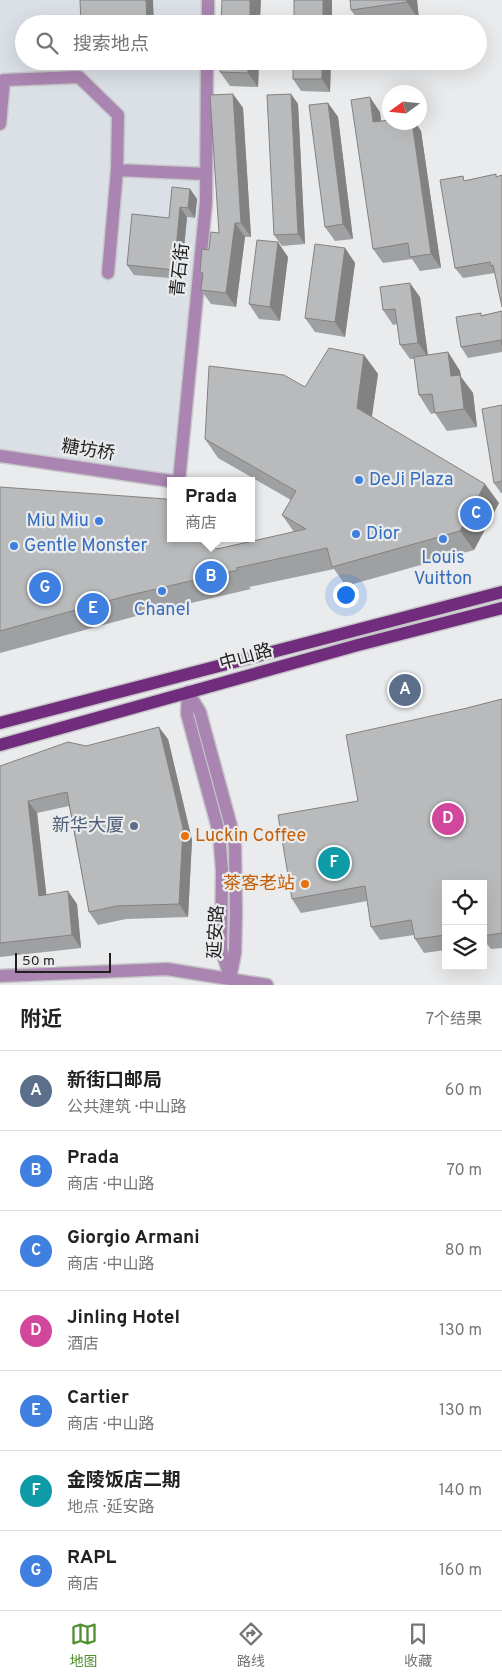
<!DOCTYPE html>
<html lang="zh">
<meta charset="utf-8">
<style>
:root{--surface:#fff;--page:#f6f6f6;--text:#222;--muted:#767676;--line:#e0e0e0;--accent:#528f2f}
body{margin:0;font-family:Overpass,"Noto Sans SC",sans-serif;background:var(--page);color:var(--text)}
.controls{position:absolute;right:15px;bottom:15px;display:grid;overflow:hidden;border-radius:0px;box-shadow:0 5px 20px #0002}
.controls button{width:45px;height:45px;display:grid;place-items:center;padding:0;border:0;border-bottom:1px solid var(--line);background:var(--surface);color:var(--text);font:25px sans-serif}
.compass{position:absolute;left:382px;top:85px;width:45px;height:45px;border-radius:50%;background:var(--surface);box-shadow:0 5px 20px #0002;rotate:255deg}
.scale{position:absolute;left:15px;bottom:12px;width:96px;box-sizing:border-box;padding-left:5px;border:2px solid #1e1e1e;border-top:0;font-size:14px;line-height:18px;white-space:nowrap;color:#1e1e1e;-webkit-text-stroke:4px #eaebec;paint-order:stroke}
.you{position:absolute;left:345px;top:594px;width:18px;height:18px;margin:-12px;border:4px solid #fff;border-radius:50%;background:#1a73e8;box-shadow:0 0 0 8px #1a73e833}
.badge{display:grid;place-items:center;width:32px;height:32px;border-radius:50%;background:var(--accent);color:#fff;font-size:16px;font-weight:700}
.pin{position:absolute;translate:-50% -50%;border:2px solid #fff;box-shadow:0 1px 5px #0006}
.popup{position:absolute;left:167px;top:477px;width:88px;height:65px;box-sizing:border-box;display:grid;place-content:center;border-radius:0px;background:var(--surface);filter:drop-shadow(0 1px 4px #0005);font-size:16px;white-space:nowrap;color:var(--muted)}
.popup b{font-size:19px;color:var(--text)}
.popup::after{content:'';position:absolute;left:50%;top:100%;margin-left:-10px;border:10px solid transparent;border-top-color:var(--surface)}
.list{margin:0;padding:0;list-style:none}
h2{display:flex;justify-content:space-between;align-items:center;height:65px;margin:0;padding:0 20px;font-size:21px}
h2 small{font-size:16px;font-weight:400;color:var(--muted)}
.list li{display:grid;grid-template-columns:32px 1fr auto;gap:15px;align-items:center;box-sizing:border-box;height:80px;padding:0 20px;border-top:1px solid var(--line)}
.list b{display:block;font-size:19px;white-space:nowrap}
.list p{margin:0;font-size:16px;white-space:nowrap;color:var(--muted)}
.list em{font-size:16px;font-style:normal;color:var(--muted)}
.icon{flex:none;width:28px;height:28px;fill:none;stroke:currentColor;stroke-width:2;stroke-linecap:round;stroke-linejoin:round}
.map{position:relative;flex:none;width:502px;height:985px;overflow:hidden}
.search{position:absolute;background:var(--surface);box-shadow:0 5px 20px #0002;left:15px;right:15px;top:15px;height:55px;display:flex;align-items:center;gap:12px;box-sizing:border-box;padding:0 18px;border-radius:28px;color:var(--muted);font-size:19px}
.sheet{height:625px;background:var(--surface)}
nav{display:flex;justify-content:space-around;align-items:center;box-sizing:border-box;height:70px;border-top:1px solid var(--line);background:var(--surface);font-size:14px;color:var(--muted)}
nav a{display:grid;justify-items:center;gap:2px}
nav .on{color:var(--accent)}
.map>svg:first-child{display:block}
.built{fill:#dbe0e7}
.lines{fill:none;stroke-linecap:round;stroke-linejoin:round}
.minor-casing{stroke:#c5c6c7;stroke-width:15}
.tertiary-casing{stroke:#c5c6c7;stroke-width:15}
.primary-casing{stroke:#c5c6c7;stroke-width:15}
.minor{stroke:#ab85b1;stroke-width:12}
.tertiary{stroke:#ab85b1;stroke-width:12}
.primary{stroke:#712c7d;stroke-width:12}
.wall{fill:#9fa0a1}
.shaded-wall{fill:#828283}
.building{fill:#b9babb;stroke:#828283}
.shop-dot{fill:#3f7fe0;stroke:#eaebec;stroke-width:2}
.service-dot{fill:#5c6f8a;stroke:#eaebec;stroke-width:2}
.food-dot{fill:#e8710a;stroke:#eaebec;stroke-width:2}
.labels{text-anchor:middle;dominant-baseline:central;stroke-width:4.5;stroke-linejoin:round;paint-order:stroke}
.street-label{font-size:18px;fill:#1e1e1e;stroke:#eaebec}
.shop-label{font-size:18px;fill:#366cbe;stroke:#eaebec;text-anchor:start}
.service-label{font-size:18px;fill:#4e5e75;stroke:#eaebec;text-anchor:end}
.food-label{font-size:18px;fill:#c56008;stroke:#eaebec;text-anchor:start}
</style>
<div class="map">
<svg width="502" height="985" viewBox="0 0 502 985">
<rect width="100%" height="100%" fill="#eaebec"/>
<path class="built" d="M0,0h208l-1,24h-183v37h183l-1,141 -27,279 -179,-25z"/>
<g class="lines">
<defs>
<path id="minor" d="M208,24v-24
M0,124l4,-44 75,-3 39,38 -1,55 -9,103
M117,170l89,4
M0,456l171,25
M179,481l27,-279 1,-141"/>
<path id="tertiary" d="M188,692l12,20 31,114 4,20 1,67 -1,40 -5,26
M188,692l-1,22 30,111 3,20 2,26 -1,78 9,28
M0,976l167,-7 100,16"/>
<path id="primary" d="M0,723l502,-131
M0,745l358,-100 144,-37"/>
</defs>
<use href="#minor" class="minor-casing"/>
<use href="#tertiary" class="tertiary-casing"/>
<use href="#primary" class="primary-casing"/>
<use href="#minor" class="minor"/>
<use href="#tertiary" class="tertiary"/>
<use href="#primary" class="primary"/>
</g>
<path class="wall" d="M417,0l2,20 -27,4h-31l-10,-14z
M86,61h70v3l-67,2z
M220,61h39l-1,26 -28,-1 -10,-14z
M331,61l-1,31 -29,-1 -8,-12z
M233,94l10,14 8,129h-6l-9,70 -25,-3 -10,-14 2,-13 -3,-5 9,-22 10,-17z
M291,94l7,10 7,140 -23,2 -8,-11z
M328,103l10,14 15,122 -18,2 -10,-14z
M380,112l1,9 9,1h25l6,9 20,137 -21,3 -8,-12 -29,4 -10,-14z
M496,174l-1,99 -32,5 -8,-10 12,-88z
M190,189l7,10 -2,19 -8,-1 -6,62 -47,-4 -7,-10 42,-47z
M345,248l10,15 -10,74 -30,-5 -10,-14z
M288,257l-8,64 -21,-2 -10,-15z
M420,297l8,58 20,-3 12,19 1,6 12,16 4,34 -30,4 -12,-18 -4,1 -12,-19 -5,-36h-4l-10,-14 -3,-21 -4,1 -10,-15z
M502,311v41l-34,6 -7,-11 22,-32z
M364,355l14,19 -6,43 127,86 -25,47 -128,36 -12,-17 -85,18 2,2 -111,26 -140,38v-166l217,62 77,-17 -12,-17 9,-15 -73,-42 -13,-19z
M502,405v88h-1l-7,-10z
M502,699v249l-11,1 -4,-5h-4v-60h-37v66l-22,3 -9,-14 -1,-4 -34,5 -9,-13 -4,-26 -66,12 -9,-14 66,-98 109,-93z
M168,739l24,101 -4,77 -62,2 -28,6 -9,-13 -20,-106 -32,7 9,82 31,9 4,44 -81,9v-191l86,-20z"/>
<path class="shaded-wall" d="M146,0h7l1,24h-7z
M250,0h11l-1,24h-10z
M323,0h9v24h-9z
M406,0h11l2,20 -12,-18z
M248,61h11l-1,26 -10,-14z
M322,61h9l-1,31 -8,-13z
M233,94l10,14 8,129 -10,-14z
M291,94l7,10 7,140 -7,-10z
M370,97l10,15 3,25 -10,-15z
M328,103l10,14 15,122 -10,-15z
M412,122h3l6,9 20,137 -10,-14z
M190,189l7,10 -2,19 -7,-10z
M180,207l7,10 -6,62 -7,-9z
M235,223l10,14 -9,70 -10,-14z
M278,242l10,15 -8,64 -10,-14z
M345,248l10,15 -10,74 -10,-15z
M410,283l10,14 8,60 -10,-14z
M448,352l12,19 1,6 12,16 4,34 -13,-18 -13,-33z
M364,355l14,19 -8,53 -13,-19z
M485,484l14,19 -25,47 -14,-19z
M159,727l9,12 24,101 -4,77 -9,-13z
M28,801l9,12 11,95 -9,-12z
M68,891l9,13 4,44 -9,-13z"/>
<path class="building" d="M80,0h66l1,24h-66z
M222,0h28v24h-29z
M294,0h29v24h-29z
M350,0h56l1,2 -56,8z
M220,61h28v12l-28,-1z
M293,61h29v18h-29z
M233,94l8,129h-6l-9,70 -25,-3 2,-17 -3,-1 2,-23 7,1 2,-18 8,1 -9,-138z
M291,94l7,140 -24,1 -7,-140z
M370,97l3,25 17,-2v2h22l19,132 -21,3 -2,-14 -35,6 -22,-149z
M328,103l15,121 -18,3 -16,-122z
M496,174v3l6,-2v132l-9,-42 -2,1 -1,-4 -35,6 -15,-88 23,-4 1,5z
M172,187l18,2 -2,19 -8,-1 -6,63 -47,-5 5,-51 37,4z
M257,240l21,2 -8,65 -21,-3z
M315,244l30,4 -10,74 -30,-4z
M410,283l8,60 -18,2 -5,-36 -12,1 -3,-23z
M502,311v35l-1,-6 -40,7 -5,-30 25,-4v3z
M329,348l35,7 -7,53 128,76 -25,47 -128,36 -5,-19 -91,20 2,2 -112,26 -126,35v-144l166,12 5,4v35h35l11,11 89,-20 -24,-14 14,-24 -91,-52 4,-73 75,9 21,12z
M448,352l3,24 9,-1 4,34 -29,4 -3,-19 -13,1 -5,-38z
M502,405v76l-8,2 -12,-74z
M502,699v234l-19,3v-52h-37v51l-31,4 -4,-19 -40,7 -6,-41 -73,13 -14,-84 80,-14 -12,-66 121,-27z
M159,727l24,101 -4,76 -62,2 -28,6 -22,-120 -39,9 11,95 29,-5 4,44 -72,8v-177l68,-24 18,4z"/>
<g class="shop-dot">
<circle cx="359" cy="480" r="5"/>
<circle cx="99" cy="521" r="5"/>
<circle cx="356" cy="534" r="5"/>
<circle cx="443" cy="539" r="5"/>
<circle cx="14" cy="546" r="5"/>
<circle cx="162" cy="591" r="5"/>
</g>
<circle class="service-dot" cx="134" cy="826" r="5"/>
<g class="food-dot">
<circle cx="185" cy="836" r="5"/>
<circle cx="305" cy="884" r="5"/>
</g>
<g class="labels">
<g class="street-label">
<text transform="translate(181 270) rotate(-84)">青石街</text>
<text transform="translate(88 451) rotate(9)">糖坊桥</text>
<text transform="translate(246 658) rotate(-16)">中山路</text>
<text transform="translate(217 932) rotate(-87)">延安路</text>
</g>
<g class="shop-label">
<text x="369" y="480">DeJi Plaza</text>
<text x="89" y="521" text-anchor="end">Miu Miu</text>
<text x="366" y="534">Dior</text>
<text x="24" y="546">Gentle Monster</text>
<text x="443" y="558" text-anchor="middle">Louis<tspan x="443" dy="21">Vuitton</tspan></text>
<text x="162" y="610" text-anchor="middle">Chanel</text>
</g>
<g class="service-label">
<text x="124" y="826">新华大厦</text>
</g>
<g class="food-label">
<text x="195" y="836">Luckin Coffee</text>
<text x="295" y="884" text-anchor="end">茶客老站</text>
</g>
</g>
</svg>
<div class="controls">
<button><svg class="icon" aria-label="locate" viewBox="0 0 24 24"><circle cx="12" cy="12" r="6"/><path d="M12 2v4M12 18v4M2 12h4M18 12h4"/></svg></button>
<button><svg class="icon" aria-label="layers" viewBox="0 0 24 24"><path d="M12 4l9 5-9 5-9-5zM3 14l9 5 9-5"/></svg></button>
</div>
<svg class="compass" viewBox="-18 -18 36 36"><path d="M0-13l5 13h-10z" fill="#e53935"/><path d="M0 13l5-13h-10z" fill="#767676"/></svg>
<div class="scale">50 m</div>
<div class="you"></div>
<div class="pin badge" style="left:405px;top:690px;background:#5c6f8a">A</div>
<div class="pin badge" style="left:211px;top:577px;background:#3f7fe0">B</div>
<div class="popup"><b>Prada</b>商店</div>
<div class="pin badge" style="left:476px;top:514px;background:#3f7fe0">C</div>
<div class="pin badge" style="left:448px;top:819px;background:#d1479c">D</div>
<div class="pin badge" style="left:93px;top:609px;background:#3f7fe0">E</div>
<div class="pin badge" style="left:334px;top:863px;background:#0f9aa8">F</div>
<div class="pin badge" style="left:45px;top:588px;background:#3f7fe0">G</div>
<div class="search"><svg class="icon" aria-label="search" viewBox="0 0 24 24"><circle cx="10" cy="10" r="6"/><path d="M15 15l6 6"/></svg>搜索地点</div>
</div>
<section class="sheet">
<h2>附近<small>7个结果</small></h2>
<ul class="list">
<li><span class="badge" style="background:#5c6f8a">A</span><div><b>新街口邮局</b><p>公共建筑 · 中山路</p></div><em>60 m</em></li>
<li><span class="badge" style="background:#3f7fe0">B</span><div><b>Prada</b><p>商店 · 中山路</p></div><em>70 m</em></li>
<li><span class="badge" style="background:#3f7fe0">C</span><div><b>Giorgio Armani</b><p>商店 · 中山路</p></div><em>80 m</em></li>
<li><span class="badge" style="background:#d1479c">D</span><div><b>Jinling Hotel</b><p>酒店</p></div><em>130 m</em></li>
<li><span class="badge" style="background:#3f7fe0">E</span><div><b>Cartier</b><p>商店 · 中山路</p></div><em>130 m</em></li>
<li><span class="badge" style="background:#0f9aa8">F</span><div><b>金陵饭店二期</b><p>地点 · 延安路</p></div><em>140 m</em></li>
<li><span class="badge" style="background:#3f7fe0">G</span><div><b>RAPL</b><p>商店</p></div><em>160 m</em></li>
</ul>
</section>
<nav>
<a class="on"><svg class="icon" aria-label="map" viewBox="0 0 24 24"><path d="M3 6l6-2 6 2 6-2v14l-6 2-6-2-6 2zM9 4v14M15 6v14"/></svg>地图</a>
<a><svg class="icon" aria-label="directions" viewBox="0 0 24 24"><path d="M12 3l9 9-9 9-9-9zM9 14v-3h6M13 9l2 2-2 2"/></svg>路线</a>
<a><svg class="icon" aria-label="saved" viewBox="0 0 24 24"><path d="M7 4h10v16l-5-4-5 4z"/></svg>收藏</a>
</nav>
